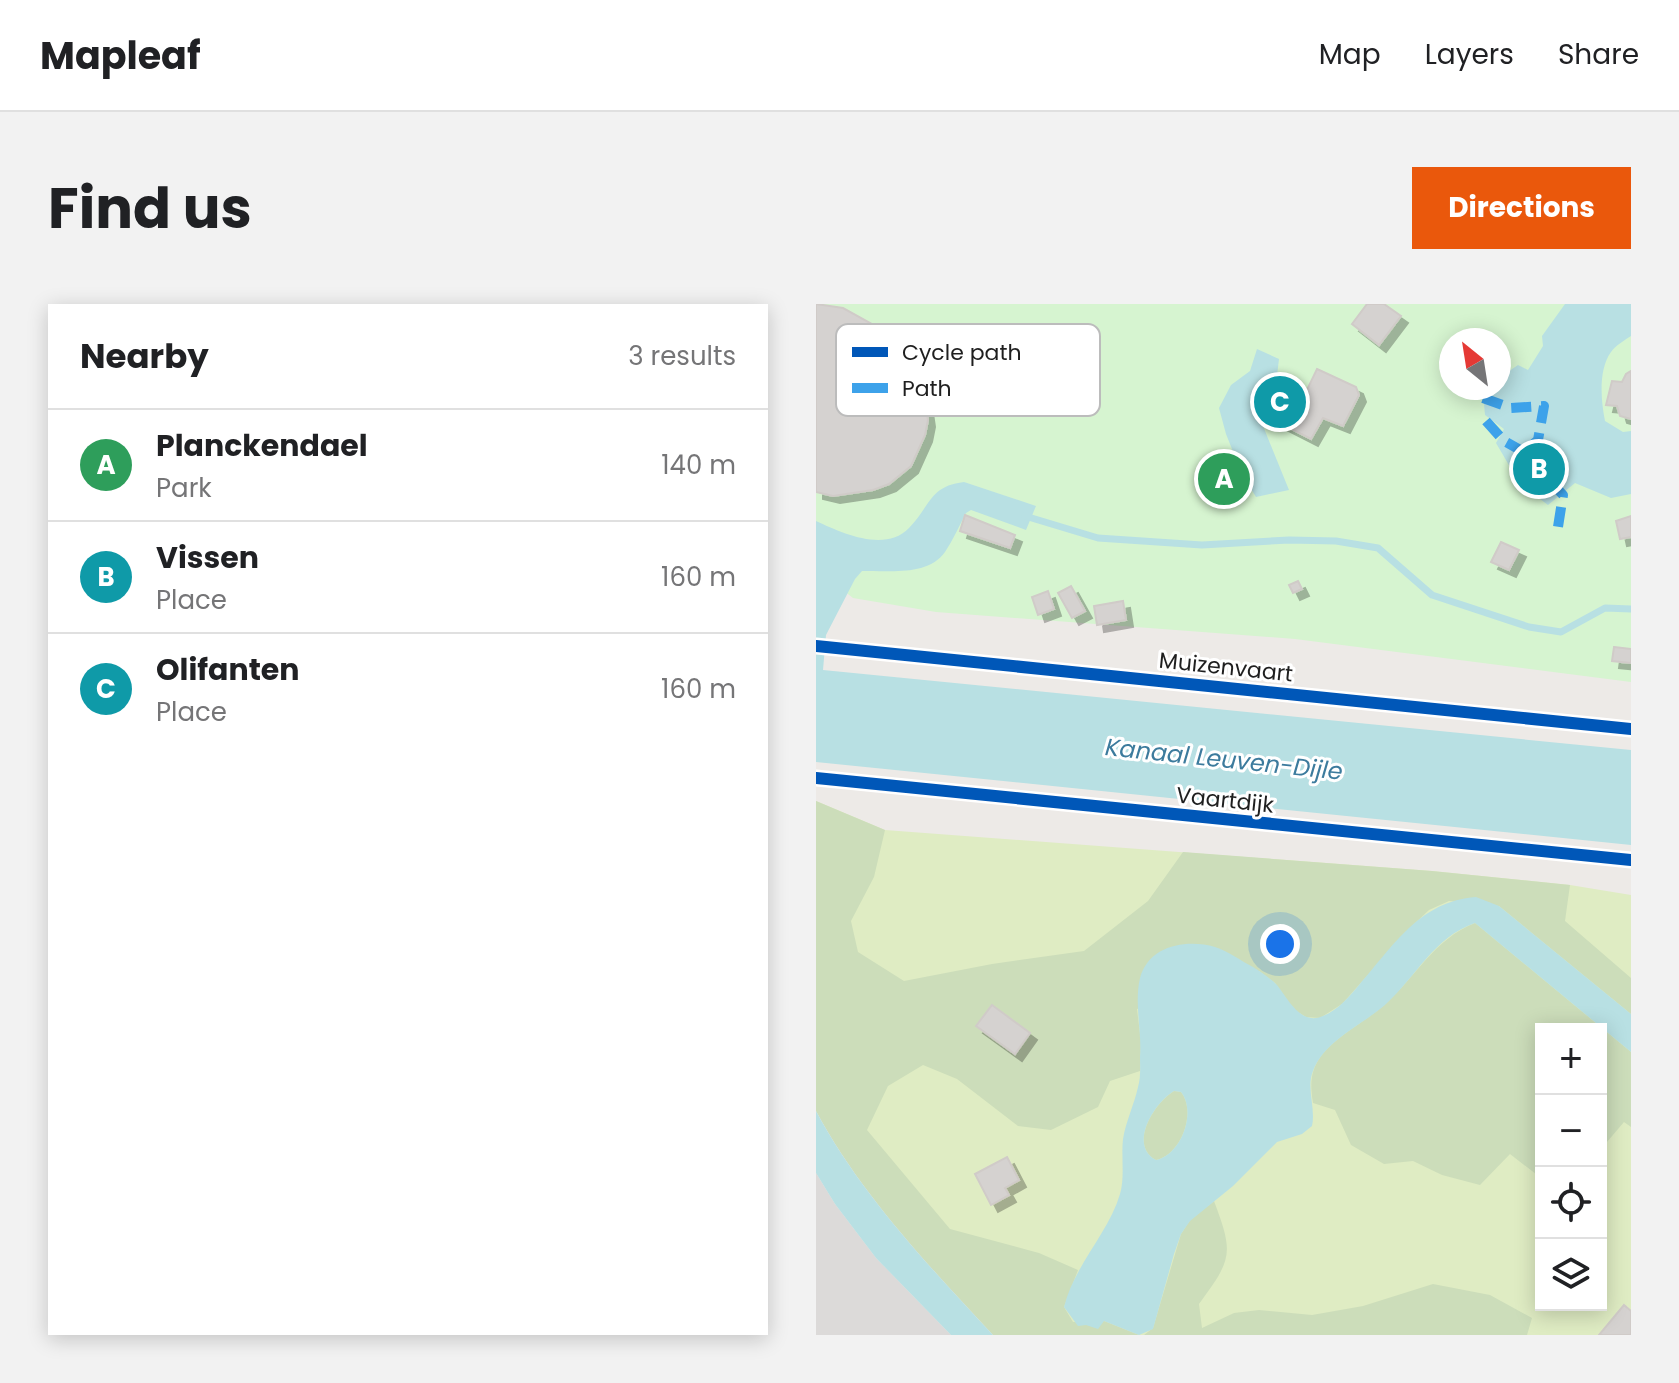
<!DOCTYPE html>
<meta charset="utf-8">
<style>
:root{--surface:#fff;--page:#f2f2f2;--text:#202124;--muted:#757577;--line:#e0e0e0;--accent:#ea580c}
body{margin:0;font-family:Poppins,sans-serif;background:var(--page);color:var(--text)}
.controls{position:absolute;right:24px;bottom:24px;display:grid;overflow:hidden;border-radius:0px;box-shadow:0 4px 20px #0003}
.controls button{width:72px;height:72px;display:grid;place-items:center;padding:0;border:0;border-bottom:2px solid var(--line);background:var(--surface);color:var(--text);font:40px sans-serif}
.compass{position:absolute;left:623px;top:24px;width:72px;height:72px;border-radius:50%;background:var(--surface);box-shadow:0 4px 20px #0003;rotate:330deg}
.you{position:absolute;left:464px;top:640px;width:28px;height:28px;margin:-20px;border:6px solid #fff;border-radius:50%;background:#1a73e8;box-shadow:0 0 0 12px #1a73e833}
.badge{display:grid;place-items:center;width:52px;height:52px;border-radius:50%;background:var(--accent);color:#fff;font-size:26px;font-weight:700}
.pin{position:absolute;translate:-50% -50%;border:4px solid #fff;box-shadow:0 2px 8px #0006}
.list{margin:0;padding:0;list-style:none}
h2{display:flex;justify-content:space-between;align-items:center;height:104px;margin:0;padding:0 32px;font-size:34px}
h2 small{font-size:26px;font-weight:400;color:var(--muted)}
.list li{display:grid;grid-template-columns:52px 1fr auto;gap:24px;align-items:center;box-sizing:border-box;height:112px;padding:0 32px;border-top:2px solid var(--line)}
.list b{display:block;font-size:30px;white-space:nowrap}
.list p{margin:0;font-size:26px;white-space:nowrap;color:var(--muted)}
.list em{font-size:26px;font-style:normal;color:var(--muted)}
.icon{flex:none;width:44px;height:44px;fill:none;stroke:currentColor;stroke-width:2;stroke-linecap:round;stroke-linejoin:round}
.map{position:relative;flex:none;width:815px;height:1031px;overflow:hidden;border-radius:0px}
header{display:flex;align-items:center;gap:48px;box-sizing:border-box;height:112px;padding:0 40px;background:var(--surface);border-bottom:2px solid var(--line)}
header strong{font-size:38px}
nav{display:flex;gap:44px;margin-inline-start:auto;font-size:28px}
.intro{display:flex;align-items:center;justify-content:space-between;box-sizing:border-box;height:192px;padding:0 48px}
h1{margin:0;font-size:56px}
.button{padding:20px 36px;border-radius:0px;background:var(--accent);color:#fff;font-size:28px;font-weight:700}
main{display:flex;gap:48px;padding:0 48px}
aside{flex:1;background:var(--surface);border-radius:0px;box-shadow:0 4px 20px #0003}
.map>svg:first-child{display:block}
.residential{fill:#dcdad9}
.grass{fill:#dfecc3;fill-rule:evenodd}
.forest{fill:#ccddba}
.park{fill:#d6f4d0;fill-rule:evenodd}
.water{fill:#b8e0e3;fill-rule:evenodd}
.lines{fill:none;stroke-linecap:round;stroke-linejoin:round}
.stream{stroke:#b8e0e3;stroke-width:7}
.building{fill:#d5d2d0;stroke:#d0cbc8;stroke-width:2;filter:url(#shadow)}
.service-casing{stroke:#c6c5c3;stroke-width:12}
.service{stroke:#fcfcfb;stroke-width:9}
.quiet{stroke:#3da2ea;stroke-width:10;stroke-dasharray:20 10;stroke-linecap:butt}
.cycleway-casing{stroke:#fff;stroke-width:17}
.cycleway{stroke:#0057b8;stroke-width:12}
.labels{text-anchor:middle;dominant-baseline:central;stroke-width:6;stroke-linejoin:round;paint-order:stroke}
.street-label{font-size:22px;fill:#1f1f1f;stroke:#fff}
.water-label{font-size:24px;font-style:italic;fill:#3c7b9d;stroke:#fff}
.key{fill:#fff;stroke:#bcbcbc;stroke-width:2}
.key-label{font-size:22px;fill:#1f1f1f}
</style>
<header>
<strong>Mapleaf</strong>
<nav><a>Map</a><a>Layers</a><a>Share</a></nav>
</header>
<div class="intro"><h1>Find us</h1><a class="button">Directions</a></div>
<main>
<aside>
<h2>Nearby<small>3 results</small></h2>
<ul class="list">
<li><span class="badge" style="background:#2e9e5b">A</span><div><b>Planckendael</b><p>Park</p></div><em>140 m</em></li>
<li><span class="badge" style="background:#0f9aa8">B</span><div><b>Vissen</b><p>Place</p></div><em>160 m</em></li>
<li><span class="badge" style="background:#0f9aa8">C</span><div><b>Olifanten</b><p>Place</p></div><em>160 m</em></li>
</ul>
</aside>
<div class="map">
<svg width="815" height="1031" viewBox="0 0 815 1031">
<defs>
<filter id="shadow"><feDropShadow dx="7" dy="7" stdDeviation="0" flood-color="#0004"/></filter>
</defs>
<rect width="100%" height="100%" fill="#edeae7"/>
<path class="residential" d="M0,869l19,31 41,54 75,77h-135z"/>
<path class="grass" d="M0,497l69,29 547,41 138,14 61,10v416l-7,-6 -25,30h-606l-177,-224zM725,725h60v276h-60zM191,853l12,23 -14,8 4,7 -18,9 -16,-30z"/>
<path class="forest" d="M0,497l69,29 -11,47 -23,44 7,31 46,29 88,-17 92,-13 64,-50 35,-49 249,19 138,14 -5,36 66,57v36l-132,-108 -50,-5 -20,9 -20,19 -67,75 -22,14 -14,-1 -13,-8 -18,-26 -16,-12 -122,38 4,33 -1,29 -30,10 -12,26 -47,23 -33,-4 -61,-47 -34,-14 -35,21 -21,44 83,99 89,24 39,17 -14,37 9,15 31,-1 35,14h-146c-64,-69 -132,-140 -177,-224z
M659,619l156,129v75l-7,-5 -23,27v-120h-60v149l-31,-24 -30,31 -38,-10 -29,-14 -29,3 -33,-19 -16,-35 -22,-7c-3,-18 -3,-32 8,-47 16,-21 44,-34 63,-51 32,-28 50,-66 91,-82z
M358,787l7,1c16,20 0,63 -25,68 -28,-15 -2,-57 18,-69z
M398,897c20,53 18,58 -15,103l3,24 32,-15 25,-3 53,5 51,-9 70,-22 57,11 42,23 -5,17h-383l9,-7 28,-94 9,-14z"/>
<path class="park" d="M0,0h815v378l-336,-43 -359,-27 -83,-14 -37,-29zM635,36h48v48h-48z"/>
<path class="water" d="M749,0h66v32c-6,4 -16,10 -20,16 -13,18 -10,49 -6,69l18,11 8,-1v63l-20,4 -36,-15 -27,22 -28,-21 -24,-41 8,-14 -19,-14 -1,-11 9,-16h6v-10l19,-13 10,5 15,-24 -1,-10z
M441,45l22,10 -3,25 -13,30v12l26,64 -33,7 -14,-23 -16,-40 -7,-26 12,-23 19,-14z
M148,178l72,24 -10,24 -55,-20 -5,3c-7,13 -13,27 -21,39 -18,25 -56,18 -83,19l-7,8 -29,56 -3,35 808,80v95l-815,-83v-241c26,12 69,32 93,7 21,-21 20,-42 55,-46z
M660,593l23,9 132,108v38l-156,-129c-41,14 -59,54 -90,82 -23,20 -61,36 -72,66 -7,17 3,37 -1,55l-10,8 -25,8 -44,44 -43,35 -9,13 -7,20 -21,75 -14,6 -35,-14 -6,8 -12,-4 -8,1 -14,-19c10,-41 45,-75 56,-113 5,-17 1,-37 3,-55 3,-18 11,-34 15,-52 3,-10 2,-21 2,-30 2,-26 -6,-53 0,-79 9,-33 47,-39 75,-31 13,4 26,14 38,20 8,5 17,11 24,18 11,14 24,41 46,31 15,-6 26,-19 36,-31 35,-40 61,-84 117,-88zM358,787l7,1c16,20 0,63 -25,68 -28,-15 -2,-57 18,-69z
M0,807c45,84 113,155 177,224h-42l-75,-77 -41,-54 -19,-31z"/>
<g class="lines">
<path class="stream" d="M209,212l73,22 104,7 87,-5 47,1 42,7 54,47 97,32 32,5 44,-24 26,1"/>
</g>
<path class="building" d="M0,0l27,4 29,16 32,31 19,31 5,34 -3,15 -14,31 -22,18 -16,6 -40,6 -17,-4z
M551,0h17l17,12 -22,29 -27,-21z
M501,65l39,18 3,8 -16,31 -20,-8 -12,21 -41,-21 17,-35 19,9z
M815,67v48l-11,-3 -3,-10 -11,-1 6,-24 10,1 4,-8z
M149,211l50,20 -5,13 -50,-17z
M815,212v21l-11,2 -4,-18z
M685,238l18,8 -10,20 -18,-8z
M482,277l4,8 -9,4 -4,-8z
M255,282l14,25 -13,7 -14,-25z
M232,287l6,18 -16,6 -6,-18z
M307,297l3,19 -29,5 -3,-19z
M798,343l17,2v14l-19,-2z
M176,701l38,28 -15,21 -39,-28z
M191,853l12,23 -14,8 4,7 -18,10 -16,-31z
M808,1001l7,6v24h-32z"/>
<g class="lines">
<defs>
<path id="service" d="M0,342l815,83
M0,474l815,82"/>
</defs>
<use href="#service" class="service-casing"/>
<use href="#service" class="service"/>
<path class="quiet" d="M667,94l28,10 33,-2 -6,34 -14,12
M670,117l18,20 20,11 39,43 -5,32"/>
<defs>
<path id="cycleway" d="M0,342l815,83
M0,474l815,82"/>
</defs>
<use href="#cycleway" class="cycleway-casing"/>
<use href="#cycleway" class="cycleway"/>
</g>
<g class="labels">
<g class="street-label">
<text transform="translate(410 363) rotate(6)">Muizenvaart</text>
<text transform="translate(409 496) rotate(6)">Vaartdijk</text>
</g>
<g class="water-label">
<text transform="translate(408 455) rotate(6)">Kanaal Leuven-Dijle</text>
</g>
</g>
<rect x="20" y="20" width="264" height="92" rx="12" class="key"/>
<rect x="36" y="43" width="36" height="10" fill="#0057b8"/>
<rect x="36" y="79" width="36" height="10" fill="#3da2ea"/>
<g class="key-label">
<text x="86" y="56">Cycle path</text>
<text x="86" y="92">Path</text>
</g>
</svg>
<div class="controls">
<button>+</button>
<button>−</button>
<button><svg class="icon" aria-label="locate" viewBox="0 0 24 24"><circle cx="12" cy="12" r="6"/><path d="M12 2v4M12 18v4M2 12h4M18 12h4"/></svg></button>
<button><svg class="icon" aria-label="layers" viewBox="0 0 24 24"><path d="M12 4l9 5-9 5-9-5zM3 14l9 5 9-5"/></svg></button>
</div>
<svg class="compass" viewBox="-18 -18 36 36"><path d="M0-13l5 13h-10z" fill="#e53935"/><path d="M0 13l5-13h-10z" fill="#757577"/></svg>
<div class="you"></div>
<div class="pin badge" style="left:408px;top:175px;background:#2e9e5b">A</div>
<div class="pin badge" style="left:723px;top:165px;background:#0f9aa8">B</div>
<div class="pin badge" style="left:464px;top:98px;background:#0f9aa8">C</div>
</div>
</main>
